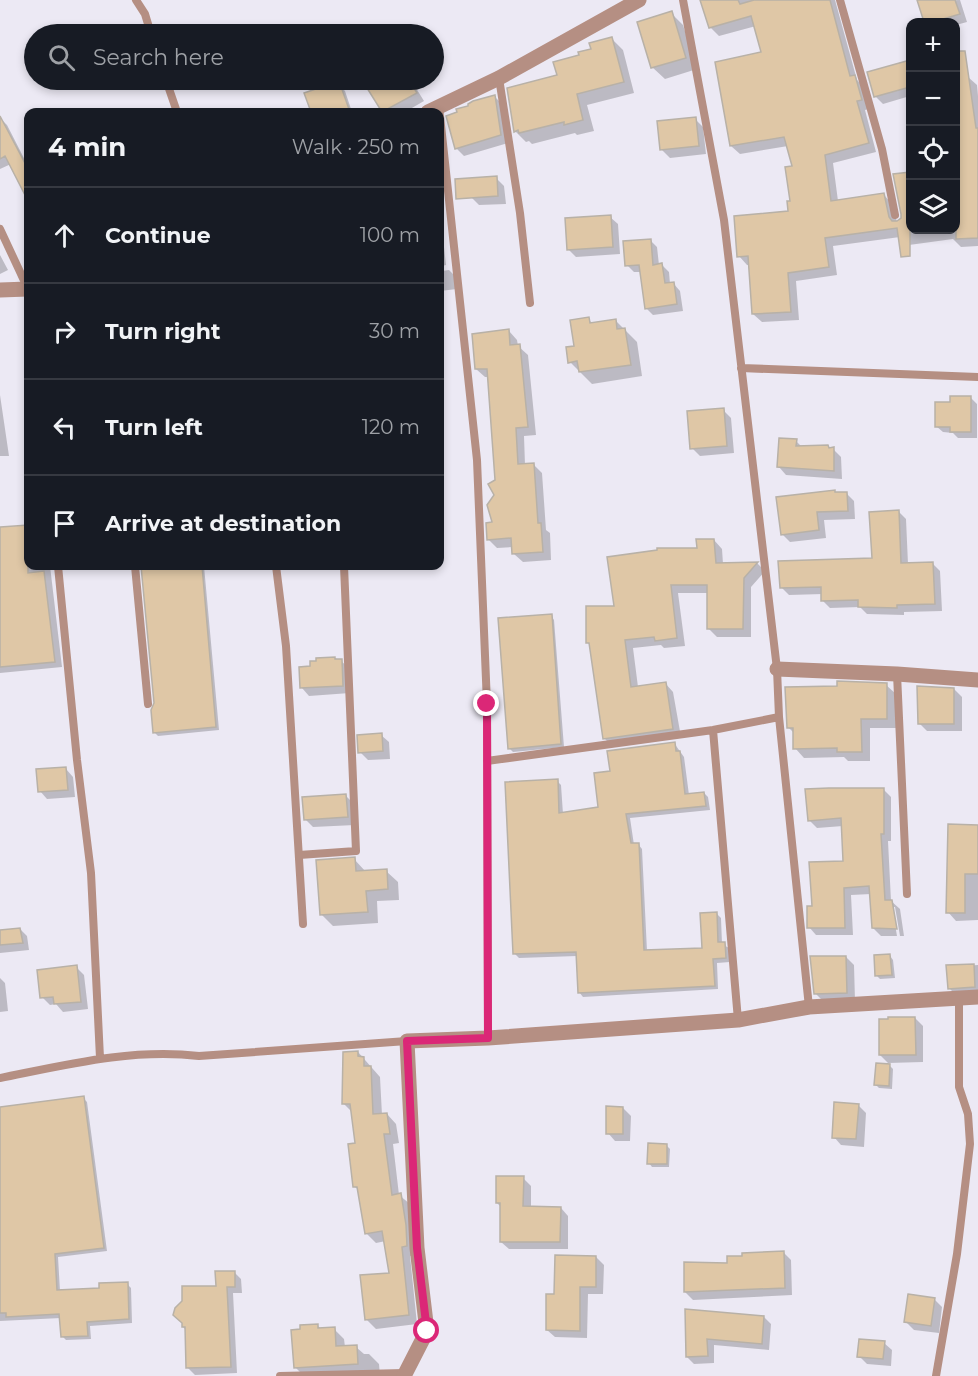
<!DOCTYPE html>
<meta charset="utf-8">
<style>
:root{--surface:#171b24;--page:#20242c;--text:#f1f3f6;--muted:#9ea1a6;--line:#363941}
body{margin:0;font-family:Montserrat,sans-serif;background:var(--page);color:var(--text)}
.controls{position:absolute;right:18px;top:18px;display:grid;overflow:hidden;border-radius:12px;box-shadow:0 3px 9px #0003}
.controls button{width:54px;height:54px;display:grid;place-items:center;padding:0;border:0;border-bottom:2px solid var(--line);background:var(--surface);color:var(--text);font:30px sans-serif}
.stop{position:absolute;width:18px;height:18px;margin:-14px;border:4px solid #db2777;border-radius:50%;background:#fff}
.stop.end{background:#db2777;border-color:#fff;box-shadow:0 2px 6px #0008}
.list{margin:0;padding:0;list-style:none}
h2{display:flex;justify-content:space-between;align-items:center;height:78px;margin:0;padding:0 24px;font-size:26px}
h2 small{font-size:20px;font-weight:400;color:var(--muted)}
.list li{display:grid;grid-template-columns:39px 1fr auto;gap:18px;align-items:center;box-sizing:border-box;height:96px;padding:0 24px;border-top:2px solid var(--line)}
.list b{display:block;font-size:22px;white-space:nowrap}
.list em{font-size:20px;font-style:normal;color:var(--muted)}
.icon{flex:none;width:33px;height:33px;fill:none;stroke:currentColor;stroke-width:2;stroke-linecap:round;stroke-linejoin:round}
.map{position:relative;flex:none;width:978px;height:1376px;overflow:hidden}
.search{position:absolute;background:var(--surface);box-shadow:0 3px 9px #0003;left:24px;top:24px;width:420px;height:66px;display:flex;align-items:center;gap:15px;box-sizing:border-box;padding:0 21px;border-radius:33px;color:var(--muted);font-size:22px}
.panel{position:absolute;background:var(--surface);box-shadow:0 3px 9px #0003;left:24px;top:108px;width:420px;height:462px;border-radius:12px}
.map>svg:first-child{display:block}
.shadow{fill:#0003}
.building{fill:#dfc7a6;stroke:#b8b1a7;stroke-width:1.5}
.lines{fill:none;stroke-linecap:round;stroke-linejoin:round}
.service{stroke:#b58f83;stroke-width:8}
.minor{stroke:#b58f83;stroke-width:15}
.route{stroke:#db2777;stroke-width:8}
</style>
<div class="map">
<svg width="978" height="1376" viewBox="0 0 978 1376">
<rect width="100%" height="100%" fill="#ece9f4"/>
<path class="shadow" d="M702,0h133l22,80 6,6 6,23 -4,1 11,42 -43,11 5,38 46,-6 8,9 5,18 4,-2 2,-6 -8,-39 15,-2v57h46v-152l12,-1 9,8 1,11v150l-17,1 -8,-8 -44,6 -9,-8 -67,9 4,29 -41,6 3,39 -37,2 -9,-8 -3,-49h-3l-8,-9 51,-43 4,-46 -6,-21 -48,8 -9,-8 32,-93 -7,-27 -37,10 -9,-9z
M960,0l7,22 -11,3v-3h-30l-7,-21z
M671,13l12,12 14,44 -32,10 -13,-12z
M612,39l11,11 11,43 -47,12 7,26 -17,4 -2,-2 -43,11 -3,-3 -3,1 -11,-11 44,-55 22,-20z
M910,62v34l-27,8 -8,-8 -6,-23z
M364,80h47l13,21 -19,11h-22z
M337,83l8,8 7,21h-39l-7,-18z
M495,97l7,7 6,39 -44,13 -8,-8z
M0,118l7,7 21,41v21l-1,1 -16,-24 -11,5z
M695,119l8,8 3,27 -36,4 -8,-8z
M496,178l8,8 2,18 -27,1 -8,-8z
M610,217l8,7 2,30 -44,3 -8,-8z
M440,227l2,2 4,36 -4,1v5l7,-1 7,7 1,12 -17,2z
M650,240l7,7 2,18h3l7,7 1,12 3,-1 7,8 3,20 -30,4 -7,-7 -5,-36h-7l-7,-7z
M0,255l8,15 -8,4z
M588,319l5,5 22,-4 22,22 5,34 -50,8 -22,-22z
M509,331l8,9 1,6 10,9 8,80 -12,1 1,29 8,-1 9,9 4,57 4,3 1,27 -28,2 -9,-8 -1,-7 -16,1 -9,-9 6,-15 3,-44 -8,-103h-4l-9,-8z
M0,395l9,61h-9z
M970,397l7,7v34h-19l-5,-5 -10,-1 -7,-6 15,-22z
M723,410l8,8 3,35 -34,3 -8,-8z
M796,441l7,7 30,1 8,8 1,22 -56,-4 -7,-8z
M834,491l3,3 9,-1 8,8 1,18 -31,1 2,18 -36,4 -8,-8z
M898,511l8,8 2,45 24,-1 8,8 2,40 -38,1v3l-37,-1 -7,-7 -30,1 -7,-7v-7l-34,1 -8,-8 92,-28z
M28,525v41h28h-6l12,101 -62,6v-145z
M714,540l8,9 1,15 34,-1 8,8 -14,16v50h-34l-9,-9v-35h-30l7,53 -21,2 -3,-3 -28,3 5,39 27,-4 8,9 8,45 -69,9 -8,-8 -13,-92 -3,-3 28,-36 82,-58z
M143,566h61l15,164 -61,6 -4,-4 2,-28z
M551,616l3,4 10,127 -51,5 -4,-4z
M335,658l6,3 8,7 1,25 -41,3 -7,-8 10,-21z
M886,685l10,9v34h-26v33h-22l-4,-4 -40,1 -9,-10v-14l-7,-7z
M954,689l8,8v34h-35l-8,-8z
M381,735l8,7 1,17 -22,1 -8,-8z
M674,743l10,14 5,38 15,-2 4,4 2,13 -80,8 4,27 4,-1 4,5 5,102 56,-2 13,-36 5,5 1,26 7,4 1,14 -13,1 1,26 -135,8 -4,-5 -2,-36 -58,2 -4,-4 42,-173 4,4 2,29 37,-6 11,-36z
M66,769l7,8 2,20 -28,2 -7,-8z
M883,789l8,8v44h-3l3,60 9,8 4,27h-4l-5,-29h-3l5,29h-16l-8,-8 -2,-34 -20,1 2,40h-37l-7,-8 4,-19 32,-46 -2,-36 -26,2 -8,-8z
M345,795l8,8 2,22 -42,2 -8,-8z
M978,827v93l-22,1 -8,-9z
M354,859l12,13 20,-1 12,11 1,18 -22,1 1,22 -45,3 -12,-12z
M20,929l7,7 2,14 -29,3v-21z
M890,956l3,4 2,18 -15,1 -3,-3z
M846,957l8,8 1,36h-32l-7,-7z
M978,965v31l-20,1 -9,-9 -1,-21z
M76,967l8,8 4,34 -25,3 -7,-8 -6,1 -8,-8z
M0,978l5,5 3,28 -8,1z
M915,1018l8,8v36l-35,1 -8,-8z
M358,1052l22,25 2,38 5,-1 9,10 3,19 -6,1 6,51 11,9 6,51 -6,1 7,68 -41,5 -10,-10 25,-45 -5,-33 -10,2 -10,-10 -7,-43 -4,-3 2,-43 -4,-31 -10,-10z
M889,1065l4,4 -1,20 -13,-1 -3,-3z
M83,1098l4,4 20,149 -49,6 2,34 41,-1 26,-6 4,4 1,35 -42,3 1,13 -25,1 -4,-4 -1,-18 -61,3v-212z
M858,1105l8,8 -2,34 -23,-2 -7,-8z
M623,1108l8,8 -1,25h-15l-7,-8z
M666,1145l4,4 -1,18h-17l-3,-4z
M523,1178l8,8v22h30l7,8v33h-59l-8,-7v-35l-4,-4z
M783,1252l8,8 1,35 -99,5 -8,-8 43,-28z
M596,1257l8,8 -1,29h-15l-1,44 -32,-1 -8,-7 8,-35z
M234,1272l7,7 1,14h-9l4,80 -42,2 -7,-7 -2,-38 -3,-3v-25l35,-14z
M934,1299l8,8 -3,26 -25,-3 -8,-8z
M687,1311l77,6 7,7 -2,26 -55,-5v18l-20,1 -7,-7z
M317,1325l4,4h13l10,10 1,8h11l8,7h5l10,10 1,12h-76l-9,-9z
M884,1343l8,7 -1,16 -24,-2 -8,-8z"/>
<path class="building" d="M700,0h38l2,4 14,-4h76l20,76 5,-1 7,25 -5,1 12,42 -44,12 6,46 53,-8 5,24 3,4h5l4,-3v-4l-8,-40 17,-2v84l-9,1 -4,-29 -72,10 4,29 -41,6 3,39 -39,2 -4,-58 -11,1 -3,-41 54,-5 -1,-10h3l-5,-34 7,-1 -8,-29 -54,9 -15,-84 46,-10 -10,-36 -42,12z
M917,0h38l5,14 -27,8h-9z
M672,11l14,47 -35,10 -14,-46z
M612,37l12,45 -47,12 6,26 -19,5v-3l-45,11 -1,-3 -4,2 -7,-44 50,-13 -4,-13 26,-7 -1,-3 13,-3 -2,-6z
M956,51h9l11,77h2v110l-22,1z
M910,60v27l-36,10 -7,-25z
M362,80h47l8,13 -35,19z
M339,81l11,31h-39l-7,-19z
M495,95l6,40 -46,14 -9,-33 11,-4 -1,-3 12,-3v-2l5,-3z
M0,116l28,53v32l-23,-45 -5,3z
M696,117l3,29 -39,4 -3,-29z
M497,176l1,20 -42,3 -1,-20z
M611,215l2,32 -46,3 -2,-32z
M651,239l2,26 9,-2 3,20 9,-1 3,22 -32,5 -6,-44 -14,1 -2,-25z
M589,317l1,6 26,-4 1,10 8,-1 6,37 -52,7 -2,-11 -9,2 -2,-16 8,-1 -4,-26z
M509,329l1,16 10,-1 8,83 -12,1 2,36 16,-1 4,60h3l2,29 -31,2 -1,-16 -24,2 -1,-17 6,-1 -5,-17 7,-10 -6,-11 7,-4 -8,-111h-12l-3,-35z
M950,396h21v36h-21v-5h-15v-25h15z
M724,408l3,38 -37,3 -3,-38z
M779,438l18,1 -1,7 32,-1 1,3 5,-1v24l-57,-4z
M835,490v2h12l1,19 -31,1 2,18 -38,5 -5,-38z
M899,510l2,53 32,-1 2,42 -38,1v3l-39,-1v-7l-37,1v-14l-41,1 -2,-27 94,-3 -3,-46z
M28,525v48l16,-2 11,91 -55,5v-140z
M696,539h18l2,24 42,-1 -14,16 -1,51h-36v-44h-36l6,53 -22,3 -1,-4 -29,3 6,47 35,-5 7,47 -70,10 -14,-96h-3v-37h28l-7,-49 50,-7v-2h40z
M141,566h61l14,161 -63,6 -2,-23 3,-7z
M552,614l9,130 -53,5 -10,-131z
M335,657v2h7l1,27 -43,2 -1,-21 11,-1v-5h6v-3z
M837,681l50,2v36h-26l1,33h-25v-4l-44,1v-21h-6l-2,-41 52,-1z
M917,686l37,2v36h-36z
M382,733l1,18 -25,2 -1,-18z
M675,742l1,9h4l5,43 19,-2 2,14 -80,8 5,29h8l5,107 58,-2 -2,-35 17,-1 1,30h7l1,16 -13,1 2,27 -137,7 -2,-41 -63,2 -8,-172 53,-3 1,34 39,-6 -4,-34 16,-2 -3,-20z
M66,767l2,23 -30,2 -2,-23z
M829,788h55v46h-3l4,66h7l5,29 -25,-1 -3,-42 -25,2 1,40h-38v-22h5l-3,-44 34,-1 -2,-43 -33,3 -3,-32z
M346,794l2,23 -44,3 -2,-23z
M948,824l30,1v49h-13v39h-19z
M355,857l1,14 31,-2 1,20 -22,2 2,21 -48,3 -4,-55z
M20,928l3,15 -23,2v-15z
M890,954l2,21 -17,1 -1,-21z
M810,956h36l1,37 -33,1z
M974,964l1,23 -27,2 -2,-24z
M77,965l4,37 -27,2 -1,-7 -13,1 -3,-28z
M888,1017h27l1,38h-37v-36h9z
M358,1051v5l6,1v9h7l2,48 14,-1 3,21h-6l8,61 9,-2 5,32 1,21 -5,1 7,68 -44,5 -5,-45 29,-2 -7,-42 -17,3 -8,-47h-4l-5,-43 7,-1 -5,-39h-8l1,-52z
M876,1063l14,1 -1,22 -15,-1z
M84,1096l20,152 -49,6 2,36 42,-2v-5l29,-1 1,37 -42,3 1,14 -27,1 -2,-23 -53,3v-4h-6v-206z
M834,1102l25,2 -3,35 -24,-1z
M606,1106l17,1v27h-17z
M648,1143l19,1v20h-20z
M496,1176h28l-1,30 38,1 -1,35h-60v-39h-4z
M784,1251l1,37 -101,4v-30l43,1v-7h15v-3z
M555,1255l41,1v31h-16v44l-34,-1v-36h8z
M215,1271h20v16h-8l4,80 -45,1 -1,-41h-3v-4l-9,-8 2,-7 7,-7v-15h34z
M908,1294l27,4 -4,28 -27,-4z
M685,1309l79,7 -2,28 -55,-5 1,17 -22,1z
M318,1324v4l17,-1 1,19 21,-1 1,19 -64,4 -3,-38 9,-1v-4z
M859,1339l26,2 -2,18 -26,-2z"/>
<g class="lines">
<path class="service" d="M136,0l9,14 6,20
M683,0l41,220 53,449 2,48 30,290
M840,0l42,149 13,66
M499,78l21,135 10,90
M166,80l11,32
M439,107l38,353 10,244 1,334
M0,229l28,60v9
M741,368l237,9
M58,566l19,194 14,113 9,185
M135,566l13,138
M276,566l10,80 17,278
M897,674l10,220
M713,730l25,290
M487,761l226,-31 66,-13
M299,855l57,-4 -12,-285
M0,1078c65,-13 132,-30 199,-22l208,-15
M280,1376l124,-3
M936,1376l21,-122 13,-110 -2,-30 -9,-27v-90"/>
<path class="minor" d="M428,112l71,-34 140,-78
M0,290l28,-1
M777,669l120,5 81,6
M404,1376l23,-45 -10,-83 -10,-207 81,-3 250,-18 71,-13 169,-10"/>
</g>
<g class="lines">
<path class="route" d="M427,1331l-10,-83 -10,-207 81,-3 -1,-334"/>
</g>
</svg>
<div class="controls">
<button>+</button>
<button>−</button>
<button><svg class="icon" aria-label="locate" viewBox="0 0 24 24"><circle cx="12" cy="12" r="6"/><path d="M12 2v4M12 18v4M2 12h4M18 12h4"/></svg></button>
<button><svg class="icon" aria-label="layers" viewBox="0 0 24 24"><path d="M12 4l9 5-9 5-9-5zM3 14l9 5 9-5"/></svg></button>
</div>
<div class="stop" style="left:427px;top:1331px"></div>
<div class="stop end" style="left:487px;top:704px"></div>
<div class="search"><svg class="icon" aria-label="search" viewBox="0 0 24 24"><circle cx="10" cy="10" r="6"/><path d="M15 15l6 6"/></svg>Search here</div>
<section class="panel">
<h2>4 min<small>Walk · 250 m</small></h2>
<ul class="list">
<li><svg class="icon" aria-label="ahead" viewBox="0 0 24 24"><path d="M12 20V5M6 11l6-6 6 6"/></svg><div><b>Continue</b></div><em>100 m</em></li>
<li><svg class="icon" aria-label="right" viewBox="0 0 24 24"><path d="M7 20v-9h11M14 6l5 5-5 5"/></svg><div><b>Turn right</b></div><em>30 m</em></li>
<li><svg class="icon" aria-label="left" viewBox="0 0 24 24"><path d="M17 20v-9H6M10 6l-5 5 5 5"/></svg><div><b>Turn left</b></div><em>120 m</em></li>
<li><svg class="icon" aria-label="arrive" viewBox="0 0 24 24"><path d="M6 21V4h12l-3 4 3 4H6"/></svg><div><b>Arrive at destination</b></div></li>
</ul>
</section>
</div>
